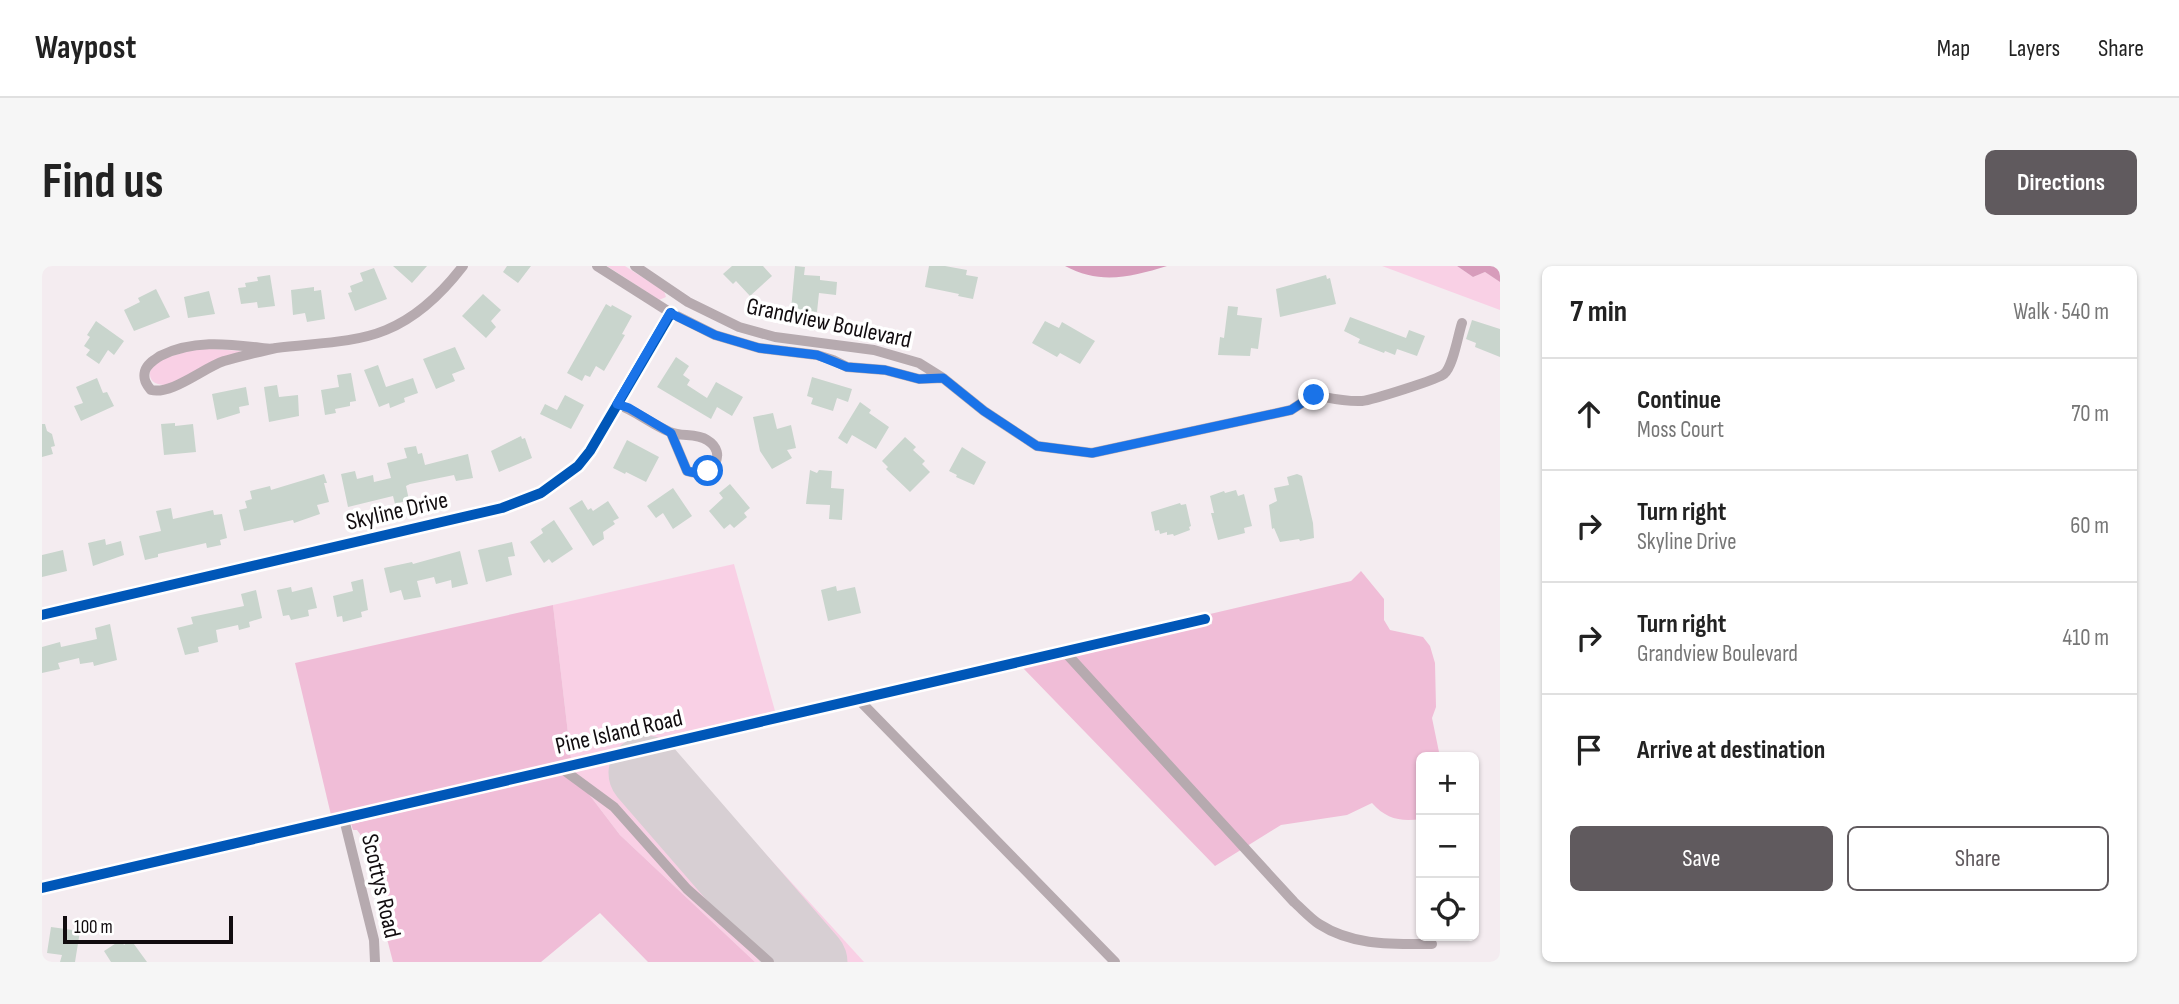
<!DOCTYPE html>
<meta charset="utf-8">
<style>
:root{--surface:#fff;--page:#f6f6f6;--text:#222;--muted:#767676;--line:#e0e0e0;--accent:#605a5e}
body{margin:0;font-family:"Sofia Sans Condensed",sans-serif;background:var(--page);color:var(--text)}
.controls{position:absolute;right:21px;bottom:21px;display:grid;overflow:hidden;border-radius:10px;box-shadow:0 2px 5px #0004}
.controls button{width:63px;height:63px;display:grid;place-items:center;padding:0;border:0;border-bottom:2px solid var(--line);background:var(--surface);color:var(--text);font:35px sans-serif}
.scale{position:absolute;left:21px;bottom:18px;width:170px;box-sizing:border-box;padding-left:7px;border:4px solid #110c0f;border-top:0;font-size:19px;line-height:24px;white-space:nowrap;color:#110c0f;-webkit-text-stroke:5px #fff;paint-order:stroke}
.stop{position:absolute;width:21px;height:21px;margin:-16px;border:5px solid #1a73e8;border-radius:50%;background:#fff}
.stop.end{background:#1a73e8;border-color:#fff;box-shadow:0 2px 7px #0008}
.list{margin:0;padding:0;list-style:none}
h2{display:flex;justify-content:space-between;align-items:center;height:91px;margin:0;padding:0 28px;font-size:30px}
h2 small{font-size:23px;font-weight:400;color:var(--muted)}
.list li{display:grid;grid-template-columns:46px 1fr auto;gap:21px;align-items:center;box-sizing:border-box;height:112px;padding:0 28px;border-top:2px solid var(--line)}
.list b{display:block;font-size:26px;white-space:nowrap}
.list p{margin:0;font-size:23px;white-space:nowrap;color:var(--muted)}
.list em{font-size:23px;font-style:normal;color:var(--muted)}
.actions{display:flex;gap:14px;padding:21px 28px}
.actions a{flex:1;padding:16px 0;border:2px solid var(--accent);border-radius:10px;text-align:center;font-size:24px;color:var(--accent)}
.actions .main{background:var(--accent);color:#fff}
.icon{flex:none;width:38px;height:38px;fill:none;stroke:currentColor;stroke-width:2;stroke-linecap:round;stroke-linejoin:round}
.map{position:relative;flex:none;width:1458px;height:696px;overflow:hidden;border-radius:10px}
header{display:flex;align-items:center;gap:42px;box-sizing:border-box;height:98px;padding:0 35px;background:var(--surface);border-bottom:2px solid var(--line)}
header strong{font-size:33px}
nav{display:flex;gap:38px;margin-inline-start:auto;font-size:24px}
.intro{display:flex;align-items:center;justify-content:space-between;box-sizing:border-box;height:168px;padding:0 42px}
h1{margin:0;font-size:49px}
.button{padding:18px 32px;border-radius:10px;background:var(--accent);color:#fff;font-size:24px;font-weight:700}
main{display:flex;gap:42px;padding:0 42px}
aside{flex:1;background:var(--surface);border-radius:10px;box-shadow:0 2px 5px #0004}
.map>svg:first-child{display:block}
.green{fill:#f9d0e5}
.forest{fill:#f0bdd7}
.water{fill:#d79cbb}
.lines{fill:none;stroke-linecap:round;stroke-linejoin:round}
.runway{stroke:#d7cfd3;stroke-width:75}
.building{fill:#c9d5cd}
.minor{stroke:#b6aaaf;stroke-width:10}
.cycleway-casing{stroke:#fff;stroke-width:15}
.cycleway{stroke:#0057b8;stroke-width:10}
.route{stroke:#1a73e8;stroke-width:9}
.labels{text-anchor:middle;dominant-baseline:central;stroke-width:7;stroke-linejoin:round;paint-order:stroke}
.street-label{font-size:24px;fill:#110c0f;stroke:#fff}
</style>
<header>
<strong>Waypost</strong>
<nav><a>Map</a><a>Layers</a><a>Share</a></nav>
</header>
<div class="intro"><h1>Find us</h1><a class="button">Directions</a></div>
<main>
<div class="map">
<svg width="1458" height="696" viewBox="0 0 1458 696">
<rect width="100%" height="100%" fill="#f4ecf0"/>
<path class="green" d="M565,0h18l39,25 2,6 -7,3z
M1340,0h75l16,11 12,-5 15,10v28z
M157,82l42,3 -71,34c-13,1 -25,-3 -18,-19l13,-8z
M692,298l41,147 -204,48 -18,-154z
M628,483l194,213h-109l-135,-127 -48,-63z"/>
<path class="forest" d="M1319,305l23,28v21l6,10 33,7 7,9 5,17 1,44 -4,11 8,39h-19v62c-20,3 -35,0 -49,-16l-25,12 -66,10 -66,41 -192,-198 189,-44 -2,-10 141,-33z
M511,339l18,154 -240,56 -36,-152z
M530,506l48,63 135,127h-107l-48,-49 -59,49h-148l-33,-128 -3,-4h-4l-2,-6z"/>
<path class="water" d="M1023,0h102c-36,11 -67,19 -102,0z
M1415,0h43v16l-15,-10 -12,5z"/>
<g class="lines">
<path class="runway" d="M604,507l164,189"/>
</g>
<path class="building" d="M351,0h34l-15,17z
M465,0h24l-13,17 -15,-11z
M690,0h31l9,10 -22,20 -14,-15 -3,3 -10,-10z
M753,0l10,1 -1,8 16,1v4l17,2 -1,13 -17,-2 -2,19 -26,-2z
M887,0h16l22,4 -1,5 12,2 -5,22 -15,-3 1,-2 -34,-7z
M332,2l13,31 -32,12 -7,-18 4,-1 -2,-6 13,-5 -3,-8z
M228,9l5,31 -17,2 -1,-6 -16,2 -3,-16 8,-1 -1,-4 13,-2 -1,-4z
M1284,9l1,4 3,-1 6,26 -56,13 -4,-28z
M272,21v4l7,-1 4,29 -18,3 -2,-9 -12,2 -2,-25z
M114,23l14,28 -36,14 -10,-21 16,-8 -2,-4z
M167,25l6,23 -27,4 -4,-21z
M441,28l18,16 -10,11 5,6 -10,11 -24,-22z
M564,38l5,3 1,-2 20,11 -10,18 3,1 -21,36 -8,-5 -6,11 -5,-2 -3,6 -15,-8z
M1186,40l10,1 -1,8 25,3 -4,31 -7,-1 -1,8 -32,-1 2,-18 4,1z
M1308,51l56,21 3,-8 16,6 -8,20 -20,-7 -2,6 -10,-4 -1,2 -26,-10 2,-4 -16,-8z
M1430,54l28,9v28l-25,-10 1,-4 -10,-4z
M54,55l28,20 -10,14 -6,-5 -9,14 -13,-9 4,-5 -6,-4 6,-9 -3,-2z
M1003,55l14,7 3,-6 33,19 -15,23 -20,-11 -3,4 -25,-14z
M413,81l10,22 -13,5 3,7 -19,8 -13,-30z
M634,91l13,9 -6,9 7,5 -3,5 20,13 9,-16 27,15 -11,19 -15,-9 -6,12 -54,-32z
M336,99l8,22 27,-9 5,15 -14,5 1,4 -15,6 -1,-5 -10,4 -15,-37z
M309,107l5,28 -6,1v4l-15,3 1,4 -11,2 -4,-25 18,-3 -2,-12z
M770,111l40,12 -4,13 -11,-4 -4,13 -22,-7 2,-6 -6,-2z
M55,112l6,15 4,-1 7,14 -33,15 -7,-15 9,-3 -7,-16z
M235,119l2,12 19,-2 1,21 -30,6 -5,-35z
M204,121l3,18 -10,2 1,6 -23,7 -5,-26z
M523,129l19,10 -13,24 -31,-15 5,-10 12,6z
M818,136l11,8 -2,3 20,14 -13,22 -24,-14 -5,9 -9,-6z
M731,147l4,16 14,-4 5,23 -9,2 5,8 -20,11 -12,-18 -7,-34z
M133,157v3l18,-2 3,28 -32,3 -3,-31z
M0,158h3l2,7 5,3 3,12 -4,1 2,7 -11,3z
M479,170l1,3 3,-1 7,20 -33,14 -8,-21z
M863,171l11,10 -3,3 12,11 -3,3 8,8 -20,20 -24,-23 2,-2 -6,-6z
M585,174l32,17 -13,25 -20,-10 -1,2 -12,-6z
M374,180l2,8 4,-1 3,12 43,-11 5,24 -17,3 -2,-6 -44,9 -4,2 3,14 -14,4 -2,-8 -45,11 -7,-33 14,-3 2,8 16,-4 1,7 17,-4 -4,-15 20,-5 -3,-10z
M920,181l24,15 -12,23 -18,-8 1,-2 -8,-4z
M768,204l7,3 2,-3 13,1 -1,17 13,1 -2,31 -13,-1 1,-14 -24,-1z
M282,208l3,9h-3l5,19 -12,3 3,9 -26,9 -1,-3 -49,11 -5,-21 8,-2 -2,-7 7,-2 -2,-8 20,-5 1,4z
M1255,208l5,2 11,47 1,15 -14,3 -1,-2 -19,3 -6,-14 -2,1 -3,-24 8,-4 -3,-13 15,-3 -2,-8z
M688,218l20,24 -6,5 3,4 -13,11 -4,-4 -6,5 -15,-18 14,-13 -4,-5z
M631,222l19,28 -19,13 -10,-16 -7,5 -9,-12z
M1194,224l2,6 6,-2 8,32 -8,2 1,5 -27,7 -7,-27h3l-4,-17 14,-5 1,2z
M540,234l6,10 3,-2 2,3 15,-10 11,17 -6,3 2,3 -12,8 1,7 -11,7 -24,-38z
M1138,237l1,2 5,-1 5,22 -2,1 1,3 -16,6 -1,-2 -6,1v-3l-7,2 -1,-4 -4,1 -4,-19z
M129,242l2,11 40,-9 1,5 8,-1 5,24 -7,2 1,5 -14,3 -1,-5 -48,11v3l-13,3 -6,-24 22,-5 -5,-20z
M512,254l19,29 -21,14 -3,-4 -5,4 -14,-21 13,-9 -2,-4z
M63,273l1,6 15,-4 3,14 -31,11 -5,-23z
M470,276l3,14 -7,1 4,18 -26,7 -8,-32z
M21,284l4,21 -25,6v-22z
M418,285l8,33 -16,4 -1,-8 -15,4 -2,-7 -17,4 4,16 -17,3 -3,-10 -11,3 -6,-25 28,-6 1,2z
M321,313l5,31 -7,2 1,5 -19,5 -1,-6 -5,1 -4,-21 20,-5 -2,-9z
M794,320l1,5 18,-4 6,26 -33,8 -7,-31z
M249,321l1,5 20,-5 5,21 -9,2 1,6 -18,4 -2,-5 -6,1 -6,-26z
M214,324l6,28 -13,4 1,5 -11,3 -1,-5 -22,5 2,12 -20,5 1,5 -14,3 -8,-27 16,-4 -2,-7 53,-11 -3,-12z
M68,358l7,36 -23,6 -1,-4 -13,2 -1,-6 -21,5 2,6 -18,4v-26l18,-5 1,5 36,-8 -2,-11z
M9,661l29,4 -5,31h-15l2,-7 -15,-2z
M79,674l3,5 7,-5 16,22h-36l-7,-11z"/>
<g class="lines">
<path class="minor" d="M555,0l74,47 44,22 44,13 58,7 16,5 14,7 38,3 34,9 24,-1
M593,0l53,36 51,25 36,10 99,13 45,13 24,15 41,33 53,35 55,7 199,-43 23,-15c16,3 32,7 48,6 10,-1 77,-22 82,-27 9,-7 14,-39 18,-51
M230,83c-38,-4 -76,-11 -112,7 -6,4 -13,8 -15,15 -2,8 1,13 6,19 21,5 52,-22 73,-29 15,-4 37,-10 52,-13 36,-5 76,-4 110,-18 32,-13 57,-38 77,-64
M575,138c19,7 34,20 53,28 11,5 26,1 37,8 22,13 5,40 -20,31l-16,-38
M0,349l460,-107 39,-15 37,-27 12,-15 81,-138
M1023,386l229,250c8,7 16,16 25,22 34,22 73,20 113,20
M816,433l257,263
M519,502l53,39 73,82 82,73
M302,553l30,121 1,22
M0,622l1163,-269"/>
<defs>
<path id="cycleway" d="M0,349l460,-107 39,-15 37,-27 12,-15 81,-138
M0,622l1163,-269"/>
</defs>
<use href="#cycleway" class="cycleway-casing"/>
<use href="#cycleway" class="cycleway"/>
</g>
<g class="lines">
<path class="route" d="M666,205l-8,3 -13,-3 -16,-38 -42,-25 -12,-4 53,-91 45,22 44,13 58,7 30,12 38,3 34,9 24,-1 41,33 53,35 55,7 199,-43 23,-15"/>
</g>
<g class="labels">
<g class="street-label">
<text transform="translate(787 57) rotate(12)">Grandview Boulevard</text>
<text transform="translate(355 245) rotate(-13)">Skyline Drive</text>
<text transform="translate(577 466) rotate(-13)">Pine Island Road</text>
<text transform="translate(339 620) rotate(77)">Scottys Road</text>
</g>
</g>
</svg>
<div class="controls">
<button>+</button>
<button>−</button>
<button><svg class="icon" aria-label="locate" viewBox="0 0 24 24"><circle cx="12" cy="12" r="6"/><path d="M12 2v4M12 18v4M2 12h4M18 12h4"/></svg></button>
</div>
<div class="scale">100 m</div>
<div class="stop" style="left:666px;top:205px"></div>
<div class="stop end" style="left:1272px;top:129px"></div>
</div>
<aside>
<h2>7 min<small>Walk · 540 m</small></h2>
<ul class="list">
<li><svg class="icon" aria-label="ahead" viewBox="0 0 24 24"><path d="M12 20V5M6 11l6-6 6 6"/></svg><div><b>Continue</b><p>Moss Court</p></div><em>70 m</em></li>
<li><svg class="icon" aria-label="right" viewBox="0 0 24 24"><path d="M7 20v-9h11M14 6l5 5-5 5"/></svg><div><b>Turn right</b><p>Skyline Drive</p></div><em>60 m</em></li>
<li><svg class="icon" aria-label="right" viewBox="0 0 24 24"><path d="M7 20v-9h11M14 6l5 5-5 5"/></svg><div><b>Turn right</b><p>Grandview Boulevard</p></div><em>410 m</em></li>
<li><svg class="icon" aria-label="arrive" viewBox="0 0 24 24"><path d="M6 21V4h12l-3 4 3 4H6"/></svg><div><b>Arrive at destination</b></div></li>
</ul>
<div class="actions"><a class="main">Save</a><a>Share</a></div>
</aside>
</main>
